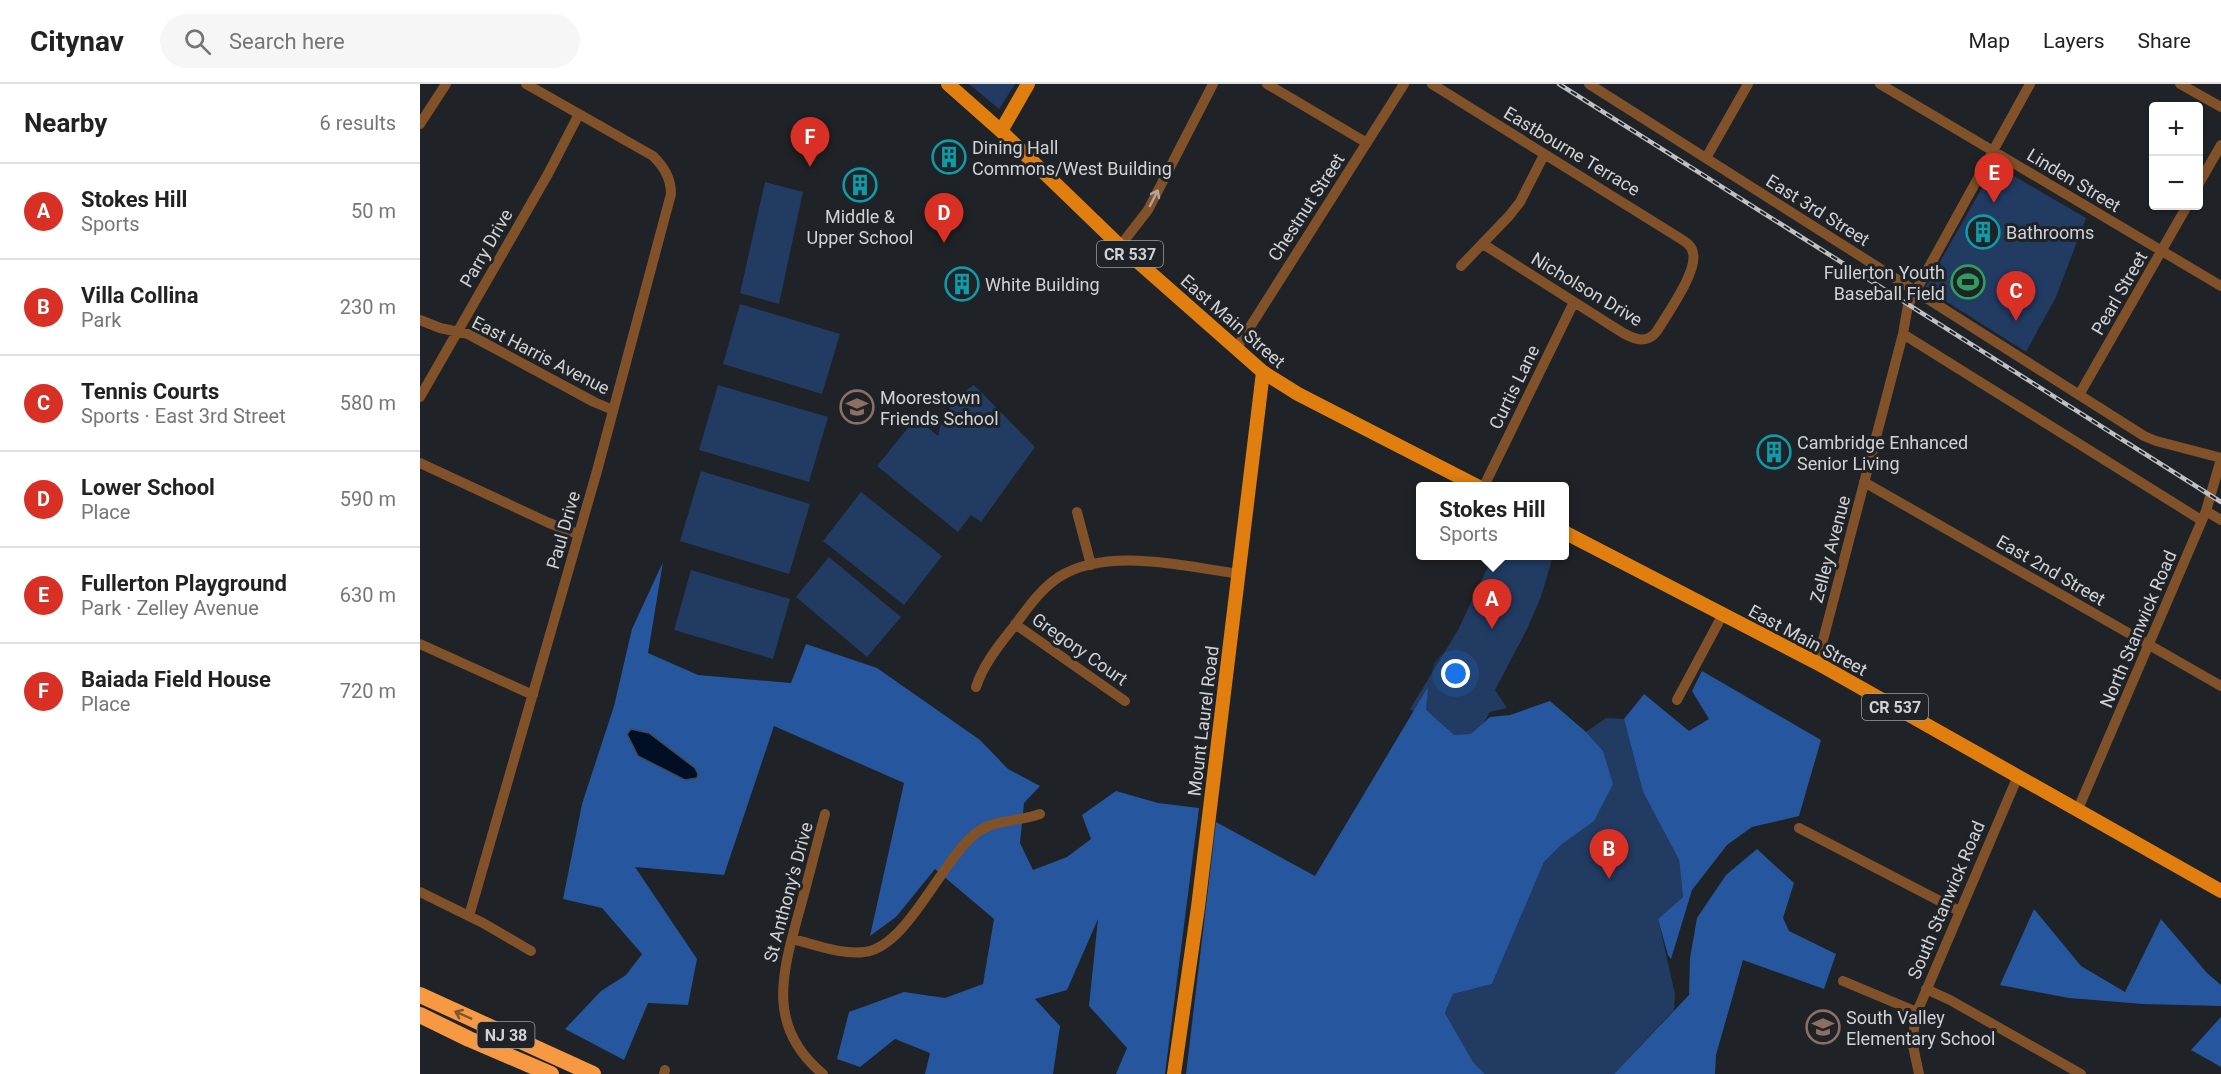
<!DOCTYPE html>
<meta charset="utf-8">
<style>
:root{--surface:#fff;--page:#f6f6f6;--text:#222;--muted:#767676;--line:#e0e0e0;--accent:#d93025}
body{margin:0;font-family:Roboto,sans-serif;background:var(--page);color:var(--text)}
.controls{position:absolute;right:18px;top:18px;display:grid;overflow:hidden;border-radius:6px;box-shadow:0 2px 4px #0004}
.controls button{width:54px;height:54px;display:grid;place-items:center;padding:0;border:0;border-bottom:2px solid var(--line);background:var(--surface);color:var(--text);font:30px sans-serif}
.you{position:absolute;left:1036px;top:590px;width:21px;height:21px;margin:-15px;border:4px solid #fff;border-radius:50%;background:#1a73e8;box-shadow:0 0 0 9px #1a73e833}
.badge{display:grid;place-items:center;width:39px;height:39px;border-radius:50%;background:var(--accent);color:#fff;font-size:20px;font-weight:700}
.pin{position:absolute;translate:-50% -50px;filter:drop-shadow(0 2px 3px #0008)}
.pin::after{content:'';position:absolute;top:32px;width:21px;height:18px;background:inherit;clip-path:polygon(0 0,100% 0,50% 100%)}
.popup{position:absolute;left:996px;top:398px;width:153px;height:78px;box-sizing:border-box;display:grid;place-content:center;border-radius:6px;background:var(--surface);filter:drop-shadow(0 2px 4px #0005);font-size:20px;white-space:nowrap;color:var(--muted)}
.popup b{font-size:22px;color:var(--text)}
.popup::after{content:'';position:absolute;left:50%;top:100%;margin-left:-12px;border:12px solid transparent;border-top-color:var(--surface)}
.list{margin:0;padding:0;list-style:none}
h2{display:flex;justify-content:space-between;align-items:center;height:78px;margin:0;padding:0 24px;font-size:26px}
h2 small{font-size:20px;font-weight:400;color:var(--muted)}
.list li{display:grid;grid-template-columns:39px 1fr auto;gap:18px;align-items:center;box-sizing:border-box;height:96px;padding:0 24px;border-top:2px solid var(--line)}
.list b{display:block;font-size:22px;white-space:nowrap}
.list p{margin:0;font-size:20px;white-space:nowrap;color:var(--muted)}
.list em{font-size:20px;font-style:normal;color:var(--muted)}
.icon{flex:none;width:33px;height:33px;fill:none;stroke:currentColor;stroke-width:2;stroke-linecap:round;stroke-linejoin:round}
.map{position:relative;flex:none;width:1801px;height:990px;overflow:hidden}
header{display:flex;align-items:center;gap:36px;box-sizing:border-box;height:84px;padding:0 30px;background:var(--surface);border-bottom:2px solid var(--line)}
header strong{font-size:28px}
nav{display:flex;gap:33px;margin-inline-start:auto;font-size:21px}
.search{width:420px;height:54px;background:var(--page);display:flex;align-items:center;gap:15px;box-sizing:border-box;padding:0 21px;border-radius:33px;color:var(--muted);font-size:22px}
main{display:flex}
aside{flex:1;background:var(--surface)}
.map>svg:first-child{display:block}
.green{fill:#213b63}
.forest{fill:#26569d}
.water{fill:#000f23;stroke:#3e4a58;stroke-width:1.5}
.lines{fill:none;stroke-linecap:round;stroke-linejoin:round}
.minor{stroke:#815229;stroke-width:10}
.major{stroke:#e07e10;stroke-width:14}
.highway{stroke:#f79843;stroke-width:16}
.rail-casing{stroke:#bec0c3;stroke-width:4.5}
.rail{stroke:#1f2226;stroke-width:2;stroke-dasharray:7;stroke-linecap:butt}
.oneway{stroke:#b4a599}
.oneway2{stroke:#805733}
.labels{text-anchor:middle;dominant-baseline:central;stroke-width:6;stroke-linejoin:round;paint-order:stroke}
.shield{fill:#1f2226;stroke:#9b9da0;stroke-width:1.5}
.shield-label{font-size:16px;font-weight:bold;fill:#d0d2d5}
.poi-label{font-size:18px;fill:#d0d2d5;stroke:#1f2226;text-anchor:start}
.street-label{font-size:18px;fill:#d0d2d5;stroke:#1f2226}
</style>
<header>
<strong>Citynav</strong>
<div class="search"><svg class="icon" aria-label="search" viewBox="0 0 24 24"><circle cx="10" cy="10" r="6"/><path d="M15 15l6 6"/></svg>Search here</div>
<nav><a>Map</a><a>Layers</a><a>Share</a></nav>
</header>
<main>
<aside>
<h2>Nearby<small>6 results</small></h2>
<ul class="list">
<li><span class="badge">A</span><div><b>Stokes Hill</b><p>Sports</p></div><em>50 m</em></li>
<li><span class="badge">B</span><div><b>Villa Collina</b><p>Park</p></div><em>230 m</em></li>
<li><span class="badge">C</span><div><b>Tennis Courts</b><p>Sports · East 3rd Street</p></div><em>580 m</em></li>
<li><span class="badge">D</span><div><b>Lower School</b><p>Place</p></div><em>590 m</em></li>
<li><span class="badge">E</span><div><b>Fullerton Playground</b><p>Park · Zelley Avenue</p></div><em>630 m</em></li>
<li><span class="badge">F</span><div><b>Baiada Field House</b><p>Place</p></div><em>720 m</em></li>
</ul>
</aside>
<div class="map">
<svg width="1801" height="990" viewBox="0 0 1801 990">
<rect width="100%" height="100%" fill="#1f2226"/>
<path class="green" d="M549,0h46l-16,25z
M1575,81l91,53 -30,79 -30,55 -101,-64z
M345,98l38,10 -24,112 -39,-11z
M320,220l100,30 -18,60 -99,-30z
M298,301l110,32 -19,65 -110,-32z
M554,301l61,62 -54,75 -10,-7 -13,17 -81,-66 39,-48 22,18c4,-22 17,-39 36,-51z
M281,387l109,33 -21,70 -109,-33z
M441,408l81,64 -38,49 -81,-64z
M1073,472h60l-12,41 -14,32 -32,61 12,18 -17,4 -19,33 -61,-36 48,-79z
M409,473l72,60 -34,40 -71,-60z
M271,486l99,29 -17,60 -99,-29z
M1186,634l18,1 19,73 36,68 4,37 -25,22 17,75 -1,16 -60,64h-129l-12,-12 -28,-49 8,-19 39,-10 52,-122 18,-18 41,-93 -17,-19z"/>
<path class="forest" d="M243,478l-15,91 50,22 93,8 15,-39 71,24 103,72 28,29 32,17 -16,17 -4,40 13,27 34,-13 24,-18 -9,-24 34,-24 42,12 41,5 -34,266h-49l11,-26 -38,-42 9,-87 -31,71 -32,9 25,27 -7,48h-128l5,-21 -35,-14 -35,28 -23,-8 12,-47 55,-20 41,6 38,-14 11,-65 -59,-50 -39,48 -26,19 34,-153 -130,-57 -50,149 -89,-8 62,92 -9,46 -40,-2 -24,57 -59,-31 36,-38 25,-16 16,-21 -40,-46 -39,-9 19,-95 32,-98 18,-77z
M1282,587l119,69 -22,76 -47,11 -25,18 -35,45 -21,69 -3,-4 -10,-36 25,-22 -4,-37 -36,-68 -19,-73 20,-25 45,37 20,-12 -17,-28z
M1008,603l-2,23 28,25 17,-1 19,-17 20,-2 40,-14 36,31 17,19 10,33 -19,37 -32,23 -18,18 -52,122 -39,10 -8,19 28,49 12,12h-299l30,-252 99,54z
M1337,765l37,34 -11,35 6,13 47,23 -12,35 -81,-29 -27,95 -1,19h-101l75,-79 1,-37 7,-40 29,-43z
M1614,825l47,57 44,26 36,-73 46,54 14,12v21l-78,-2 -74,-6 -69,-13z
M1801,933v50l-30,-17z"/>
<path class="water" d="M211,645l18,4 46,35 3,6 -1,4 -12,2 -47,-24 -11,-22z"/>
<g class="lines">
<path class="minor" d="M847,0l100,59
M1012,0l249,155c6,4 11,7 12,14 5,18 -26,61 -36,78 -10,13 -21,9 -34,2l-140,-89
M1169,0l555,352 12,5 65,17
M1460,0l341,202
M1760,0l41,23
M0,40l26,-40
M1286,74l42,-74
M1778,101l23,-40
M700,162l28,-36 65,-126
M1041,182l48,-50 11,-14 24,-47
M0,236l20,8 28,6 126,68 19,8
M1483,250l298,186
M816,265l168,-265
M1659,311l108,-189
M0,313l128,-223 31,-60
M0,379l129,60 29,11
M1444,398l357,204
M1064,402l90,-184
M1786,427l15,9
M657,428l14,53
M595,540l110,77
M0,560l113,51
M1397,579l86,-329 5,-29 122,-221
M556,603c8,-25 26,-45 42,-66 11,-15 24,-33 41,-44 49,-31 127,-10 181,-3
M1257,616l46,-86
M1658,725l128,-298 15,-52
M1379,744l160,83
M0,808l63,31 48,28
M49,832l128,-445 74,-277c0,-16 -7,-27 -18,-38l-127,-72
M372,855c22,5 48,16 72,13 43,-4 77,-91 111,-118 18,-15 44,-12 65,-20
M1423,897l74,31
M1506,905l24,11 131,74
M244,990l1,-4
M403,990c-57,-47 -41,-100 -24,-162 9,-32 17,-65 26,-98
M1499,990l-7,-33 5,-29 101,-236"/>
<path class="major" d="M528,0l53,47 119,115 143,126 35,22 179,92
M581,47l27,-47
M1144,448l253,131 404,228
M754,990l24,-167 65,-535"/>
<path class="highway" d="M0,911l173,79
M0,931l49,24 82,35"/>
<defs>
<path id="rail" d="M1139,0l662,418"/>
</defs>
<use href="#rail" class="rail-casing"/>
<use href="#rail" class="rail"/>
</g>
<defs><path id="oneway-shaft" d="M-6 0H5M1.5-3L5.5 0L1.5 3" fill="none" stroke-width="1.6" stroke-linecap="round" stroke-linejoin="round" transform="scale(1.5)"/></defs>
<use class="oneway" href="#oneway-shaft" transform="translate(734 114) rotate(-63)"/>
<use class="oneway2" href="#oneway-shaft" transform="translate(43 931) rotate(-156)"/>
<defs>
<symbol id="building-ring" viewBox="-11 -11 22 22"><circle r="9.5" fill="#1f2226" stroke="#0f9aa8" stroke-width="1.5"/><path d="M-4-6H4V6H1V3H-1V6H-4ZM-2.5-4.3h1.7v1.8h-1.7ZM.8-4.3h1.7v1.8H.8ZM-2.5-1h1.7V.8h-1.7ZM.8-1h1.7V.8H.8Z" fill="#0f9aa8"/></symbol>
<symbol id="stadium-ring" viewBox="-11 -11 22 22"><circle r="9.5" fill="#1f2226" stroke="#2e9e5b" stroke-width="1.5"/><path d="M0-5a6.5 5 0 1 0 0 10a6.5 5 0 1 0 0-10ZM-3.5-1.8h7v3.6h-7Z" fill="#2e9e5b"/></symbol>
<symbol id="school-ring" viewBox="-11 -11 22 22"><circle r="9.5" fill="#1f2226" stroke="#8d6e63" stroke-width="1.5"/><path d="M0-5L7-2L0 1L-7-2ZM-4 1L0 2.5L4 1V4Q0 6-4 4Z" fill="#8d6e63"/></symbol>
</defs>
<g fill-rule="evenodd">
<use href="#building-ring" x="510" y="54" width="38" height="38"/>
<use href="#building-ring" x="421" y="82" width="38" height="38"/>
<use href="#building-ring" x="1544" y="129" width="38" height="38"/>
<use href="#stadium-ring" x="1529" y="179" width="38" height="38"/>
<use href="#building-ring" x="523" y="181" width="38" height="38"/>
<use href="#school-ring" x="418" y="304" width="38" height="38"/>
<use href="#building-ring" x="1335" y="349" width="38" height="38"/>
<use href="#school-ring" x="1384" y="924" width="38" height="38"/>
</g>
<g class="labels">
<g class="shield">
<rect x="677" y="157" width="66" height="26" rx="4.5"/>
<rect x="1442" y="610" width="66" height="26" rx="4.5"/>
<rect x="57.5" y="938" width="57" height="26" rx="4.5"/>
</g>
<g class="shield-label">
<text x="710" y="170">CR 537</text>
<text x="1475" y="623">CR 537</text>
<text x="86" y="951">NJ 38</text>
</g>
<g class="poi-label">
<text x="552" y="63">Dining Hall<tspan x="552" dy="21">Commons/West Building</tspan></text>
<text x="440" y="132" text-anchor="middle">Middle &amp;<tspan x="440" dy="21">Upper School</tspan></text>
<text x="1586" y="148">Bathrooms</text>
<text x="1525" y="188" text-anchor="end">Fullerton Youth<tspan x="1525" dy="21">Baseball Field</tspan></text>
<text x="565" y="200">White Building</text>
<text x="460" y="313">Moorestown<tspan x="460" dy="21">Friends School</tspan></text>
<text x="1377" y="358">Cambridge Enhanced<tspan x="1377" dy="21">Senior Living</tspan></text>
<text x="1426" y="933">South Valley<tspan x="1426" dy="21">Elementary School</tspan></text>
</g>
<g class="street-label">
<text transform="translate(1152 67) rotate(31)">Eastbourne Terrace</text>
<text transform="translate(1654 96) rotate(31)">Linden Street</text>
<text transform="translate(886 123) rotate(-57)">Chestnut Street</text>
<text transform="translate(1398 126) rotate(32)">East 3rd Street</text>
<text transform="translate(66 164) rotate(-60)">Parry Drive</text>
<text transform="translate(1167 205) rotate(31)">Nicholson Drive</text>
<text transform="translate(1699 209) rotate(-60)">Pearl Street</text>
<text transform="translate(813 237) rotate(41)">East Main Street</text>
<text transform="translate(121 271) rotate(27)">East Harris Avenue</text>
<text transform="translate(1094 303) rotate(-64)">Curtis Lane</text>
<text transform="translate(143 446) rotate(-74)">Paul Drive</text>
<text transform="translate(1410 465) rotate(-75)">Zelley Avenue</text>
<text transform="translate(1631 486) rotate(30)">East 2nd Street</text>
<text transform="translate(1718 545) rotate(-67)">North Stanwick Road</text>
<text transform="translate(1388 556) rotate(28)">East Main Street</text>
<text transform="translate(660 565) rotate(35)">Gregory Court</text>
<text transform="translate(783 637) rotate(-83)">Mount Laurel Road</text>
<text transform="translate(368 808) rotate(-75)">St Anthony's Drive</text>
<text transform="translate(1526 816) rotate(-67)">South Stanwick Road</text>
</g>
</g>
</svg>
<div class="controls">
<button>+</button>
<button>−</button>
</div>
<div class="you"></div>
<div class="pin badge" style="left:1072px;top:545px">A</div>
<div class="popup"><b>Stokes Hill</b>Sports</div>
<div class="pin badge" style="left:1189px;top:795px">B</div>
<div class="pin badge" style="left:1596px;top:237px">C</div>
<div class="pin badge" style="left:524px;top:159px">D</div>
<div class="pin badge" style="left:1574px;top:119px">E</div>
<div class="pin badge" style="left:390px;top:83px">F</div>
</div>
</main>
